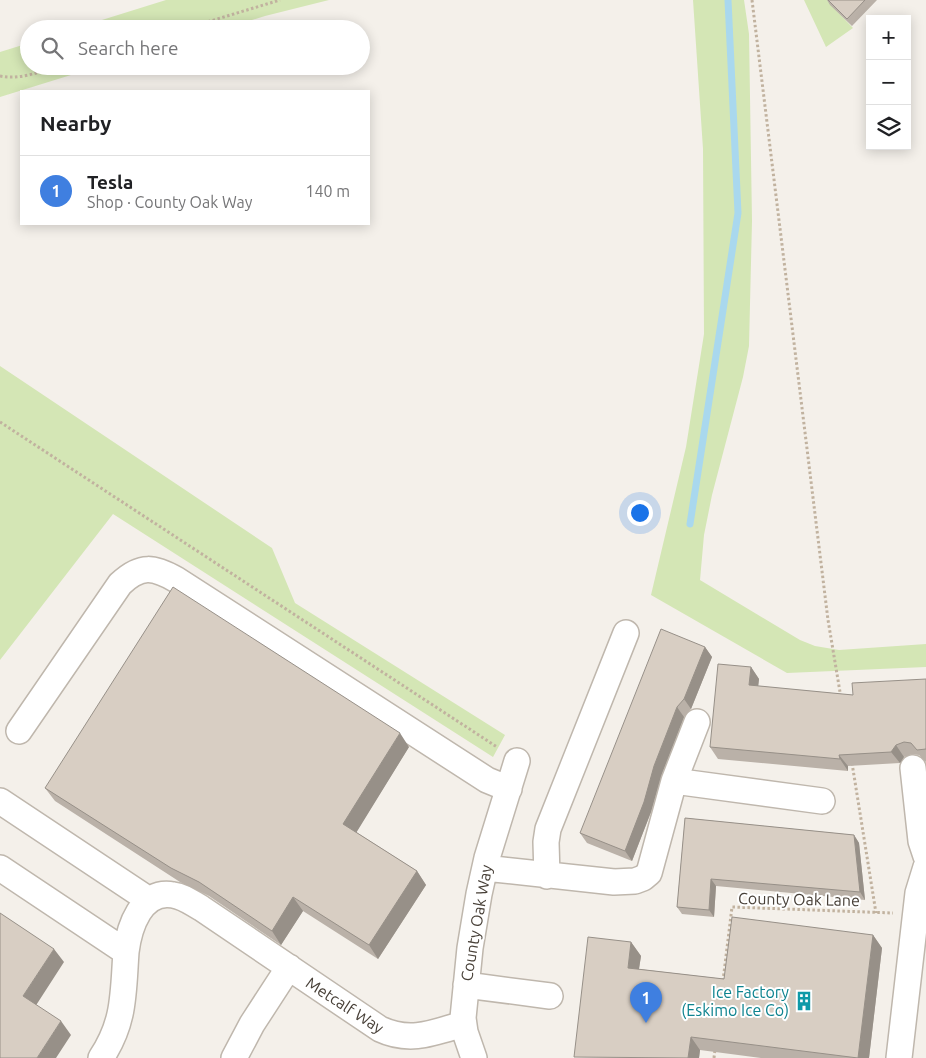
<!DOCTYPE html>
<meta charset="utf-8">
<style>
:root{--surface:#fff;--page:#f6f6f6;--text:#202124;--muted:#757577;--line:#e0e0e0;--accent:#f03125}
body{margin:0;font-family:Ubuntu,sans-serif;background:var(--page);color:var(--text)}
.controls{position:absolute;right:15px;top:15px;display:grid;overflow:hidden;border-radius:0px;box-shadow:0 2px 12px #0003}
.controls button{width:45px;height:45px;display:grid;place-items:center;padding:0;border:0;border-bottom:1px solid var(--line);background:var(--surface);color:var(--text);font:25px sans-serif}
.you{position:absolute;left:639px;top:512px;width:18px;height:18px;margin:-12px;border:4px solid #fff;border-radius:50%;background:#1a73e8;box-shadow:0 0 0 8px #1a73e833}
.badge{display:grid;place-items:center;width:32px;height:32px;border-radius:50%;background:var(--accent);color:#fff;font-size:16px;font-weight:700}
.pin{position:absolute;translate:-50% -41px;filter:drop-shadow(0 1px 2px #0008)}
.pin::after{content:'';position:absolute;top:26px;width:18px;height:15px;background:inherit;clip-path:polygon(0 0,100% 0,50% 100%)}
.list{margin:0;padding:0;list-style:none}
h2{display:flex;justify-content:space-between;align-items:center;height:65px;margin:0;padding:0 20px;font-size:21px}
h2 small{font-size:16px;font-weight:400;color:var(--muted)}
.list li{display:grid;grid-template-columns:32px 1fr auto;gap:15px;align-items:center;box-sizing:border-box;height:70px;padding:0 20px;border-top:1px solid var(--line)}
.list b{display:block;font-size:19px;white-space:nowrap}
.list p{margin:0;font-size:16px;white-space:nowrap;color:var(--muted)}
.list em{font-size:16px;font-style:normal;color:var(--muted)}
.icon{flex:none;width:28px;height:28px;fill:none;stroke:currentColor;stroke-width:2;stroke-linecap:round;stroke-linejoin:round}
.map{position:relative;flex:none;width:926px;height:1058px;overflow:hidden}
.search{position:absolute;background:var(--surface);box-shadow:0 2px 12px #0003;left:20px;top:20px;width:350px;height:55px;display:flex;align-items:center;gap:12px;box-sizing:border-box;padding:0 18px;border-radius:28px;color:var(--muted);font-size:19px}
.panel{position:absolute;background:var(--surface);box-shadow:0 2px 12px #0003;left:20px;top:90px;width:350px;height:135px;border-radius:0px}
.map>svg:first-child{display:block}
.green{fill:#d4e6b5}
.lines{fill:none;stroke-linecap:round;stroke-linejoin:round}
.stream{stroke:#a9d8ee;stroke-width:7}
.minor-casing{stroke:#bfb7ad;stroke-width:28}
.path{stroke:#c1b29f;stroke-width:3;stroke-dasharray:2.5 2.5;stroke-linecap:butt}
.minor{stroke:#fff;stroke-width:25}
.wall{fill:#bab1a8}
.shaded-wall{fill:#979088}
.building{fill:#d8cec3;stroke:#979088}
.labels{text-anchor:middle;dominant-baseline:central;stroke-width:4;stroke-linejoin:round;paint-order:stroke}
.street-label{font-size:16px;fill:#484038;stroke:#fff}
.culture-label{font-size:16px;fill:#0d838f;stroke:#fff;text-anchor:end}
</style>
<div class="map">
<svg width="926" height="1058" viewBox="0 0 926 1058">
<rect width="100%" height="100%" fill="#f4f0ea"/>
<path class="green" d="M166,0h163l-64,16 -42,13h-150z
M693,0h51l5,34 3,187 -3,125 -6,31 -31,118 -8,40 -4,45 100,60 15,6 24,4 87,-6v23l-139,6 -136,-78 35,-148 18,-113 -1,-185z
M804,0h31l-4,5 22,23 -27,19z
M29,43v23h71l-100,31v-45z
M0,366l272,182 23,55 210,132 -12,22 -380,-243 -113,146z"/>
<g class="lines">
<path class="stream" d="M690,524l48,-311 -10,-213"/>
<defs>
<path id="minor" d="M19,731l101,-147c21,-20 34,-17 57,-4l310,200 22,9
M913,768l8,73 5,15
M674,781l23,-59
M0,801l149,99
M0,868l126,84c3,-24 15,-63 47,-57 10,1 19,8 28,13l179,121c30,14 53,4 83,-5
M485,868l129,14 21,-1 8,-3 6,-5 25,-92 148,20
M547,876l-1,-34 2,-13 78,-196
M466,985l84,11
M101,1058c24,-36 22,-64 25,-106
M234,1058l18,-34 37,-57
M474,1058l-9,-26 -2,-14 7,-70 9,-54 8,-36 30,-97
M899,1058l19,-165 8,-26"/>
</defs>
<use href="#minor" class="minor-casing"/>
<path class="path" d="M752,0l76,620 13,78
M184,29l96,-29
M0,76c20,4 39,-4 59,-10
M0,422l497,325
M852,763l24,150
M723,981l9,-74 161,6
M714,1058l1,-9"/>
<use href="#minor" class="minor"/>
</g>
<path class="wall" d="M827,0h50l-25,26 -22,-21z
M705,647l7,10 -21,52 -7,8 -23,59 -10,36 -19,49 -45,-18 -7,-10z
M751,667l8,12 -1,7 95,9 73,-16v83l-7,-7 -7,-1 -8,3 -4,6 -52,3v5l-130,-12 -8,-12z
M409,747l-53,85 61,39 9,14 -48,74 -75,-48 -22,34 -72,-49 -29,-14 -125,-81 -10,-13z
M685,818l169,17 5,8 6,57 -149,-14 -2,31 -32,-3 -5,-7z
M873,935l9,13 -13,110h-108l-61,-8 -1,8 -125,-1 57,-115 10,14 -2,13 85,10z"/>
<path class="shaded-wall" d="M705,647l7,10 -21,52 -7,-10z
M751,667l8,12 -2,18 -8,-12z
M677,707l7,10 -23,59 -10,36 -19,49 -7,-10 29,-85z
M400,733l9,14 -56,91 -10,-14z
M896,745l8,12 -4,6 -9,-11z
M839,755l9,11v5l-8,-12z
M854,835l5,8 6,57 -5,-8z
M417,871l9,14 -48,74 -9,-14z
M711,879l5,7 -2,31 -5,-7z
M293,897l10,14 -22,34 -9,-14z
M873,935l9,13 -13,110h-11z
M631,942l10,14 -4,25 -9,-13z
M54,949l10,13 -31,48 -10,-14z
M61,1021l10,14 -15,23h-19z
M691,1037l9,13 -1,8h-11z"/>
<path class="building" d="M828,0h37l-18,19z
M173,587l227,146 -57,91 74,47 -48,74 -76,-48 -21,34 -73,-49 -28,-14 -126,-80z
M661,629l44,18 -21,52 -7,8 -23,59 -10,36 -19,49 -45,-18z
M718,664l33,3 -2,18 104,10 -1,-12 74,-4v70l-9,1 -6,-7 -7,-1 -8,3 -5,7 -52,3 1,4 -130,-12z
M685,818l169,17 6,57 -149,-13 -2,31 -32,-3z
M0,913l54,36 -31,47 38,25 -24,37h-37z
M732,917l141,18 -15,123 -167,-21 -3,21 -114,-1 14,-120 43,5 -3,26 96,11z"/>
<defs>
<symbol id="building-bare" viewBox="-9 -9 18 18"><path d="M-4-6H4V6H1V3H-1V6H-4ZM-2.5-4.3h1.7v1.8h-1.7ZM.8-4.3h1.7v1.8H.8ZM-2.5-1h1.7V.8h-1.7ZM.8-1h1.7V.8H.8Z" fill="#0f9aa8" stroke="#fff" stroke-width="2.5" paint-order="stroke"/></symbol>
</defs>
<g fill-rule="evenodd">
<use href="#building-bare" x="790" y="987" width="28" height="28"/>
</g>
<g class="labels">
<g class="street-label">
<text transform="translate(799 899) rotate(1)">County Oak Lane</text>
<text transform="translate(476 923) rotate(-80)">County Oak Way</text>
<text transform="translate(345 1005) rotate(33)">Metcalf Way</text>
</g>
<g class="culture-label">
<text x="789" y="992">Ice Factory<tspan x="789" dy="18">(Eskimo Ice Co)</tspan></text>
</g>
</g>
</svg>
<div class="controls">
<button>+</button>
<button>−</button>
<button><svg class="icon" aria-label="layers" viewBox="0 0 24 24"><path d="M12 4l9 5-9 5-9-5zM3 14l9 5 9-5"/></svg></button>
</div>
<div class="you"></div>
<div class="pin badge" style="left:646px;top:1023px;background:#3f7fe0">1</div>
<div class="search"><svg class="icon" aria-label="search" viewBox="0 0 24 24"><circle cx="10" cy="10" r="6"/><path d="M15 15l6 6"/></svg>Search here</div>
<section class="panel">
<h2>Nearby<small></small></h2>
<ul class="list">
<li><span class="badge" style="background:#3f7fe0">1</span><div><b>Tesla</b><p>Shop · County Oak Way</p></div><em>140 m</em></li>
</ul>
</section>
</div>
